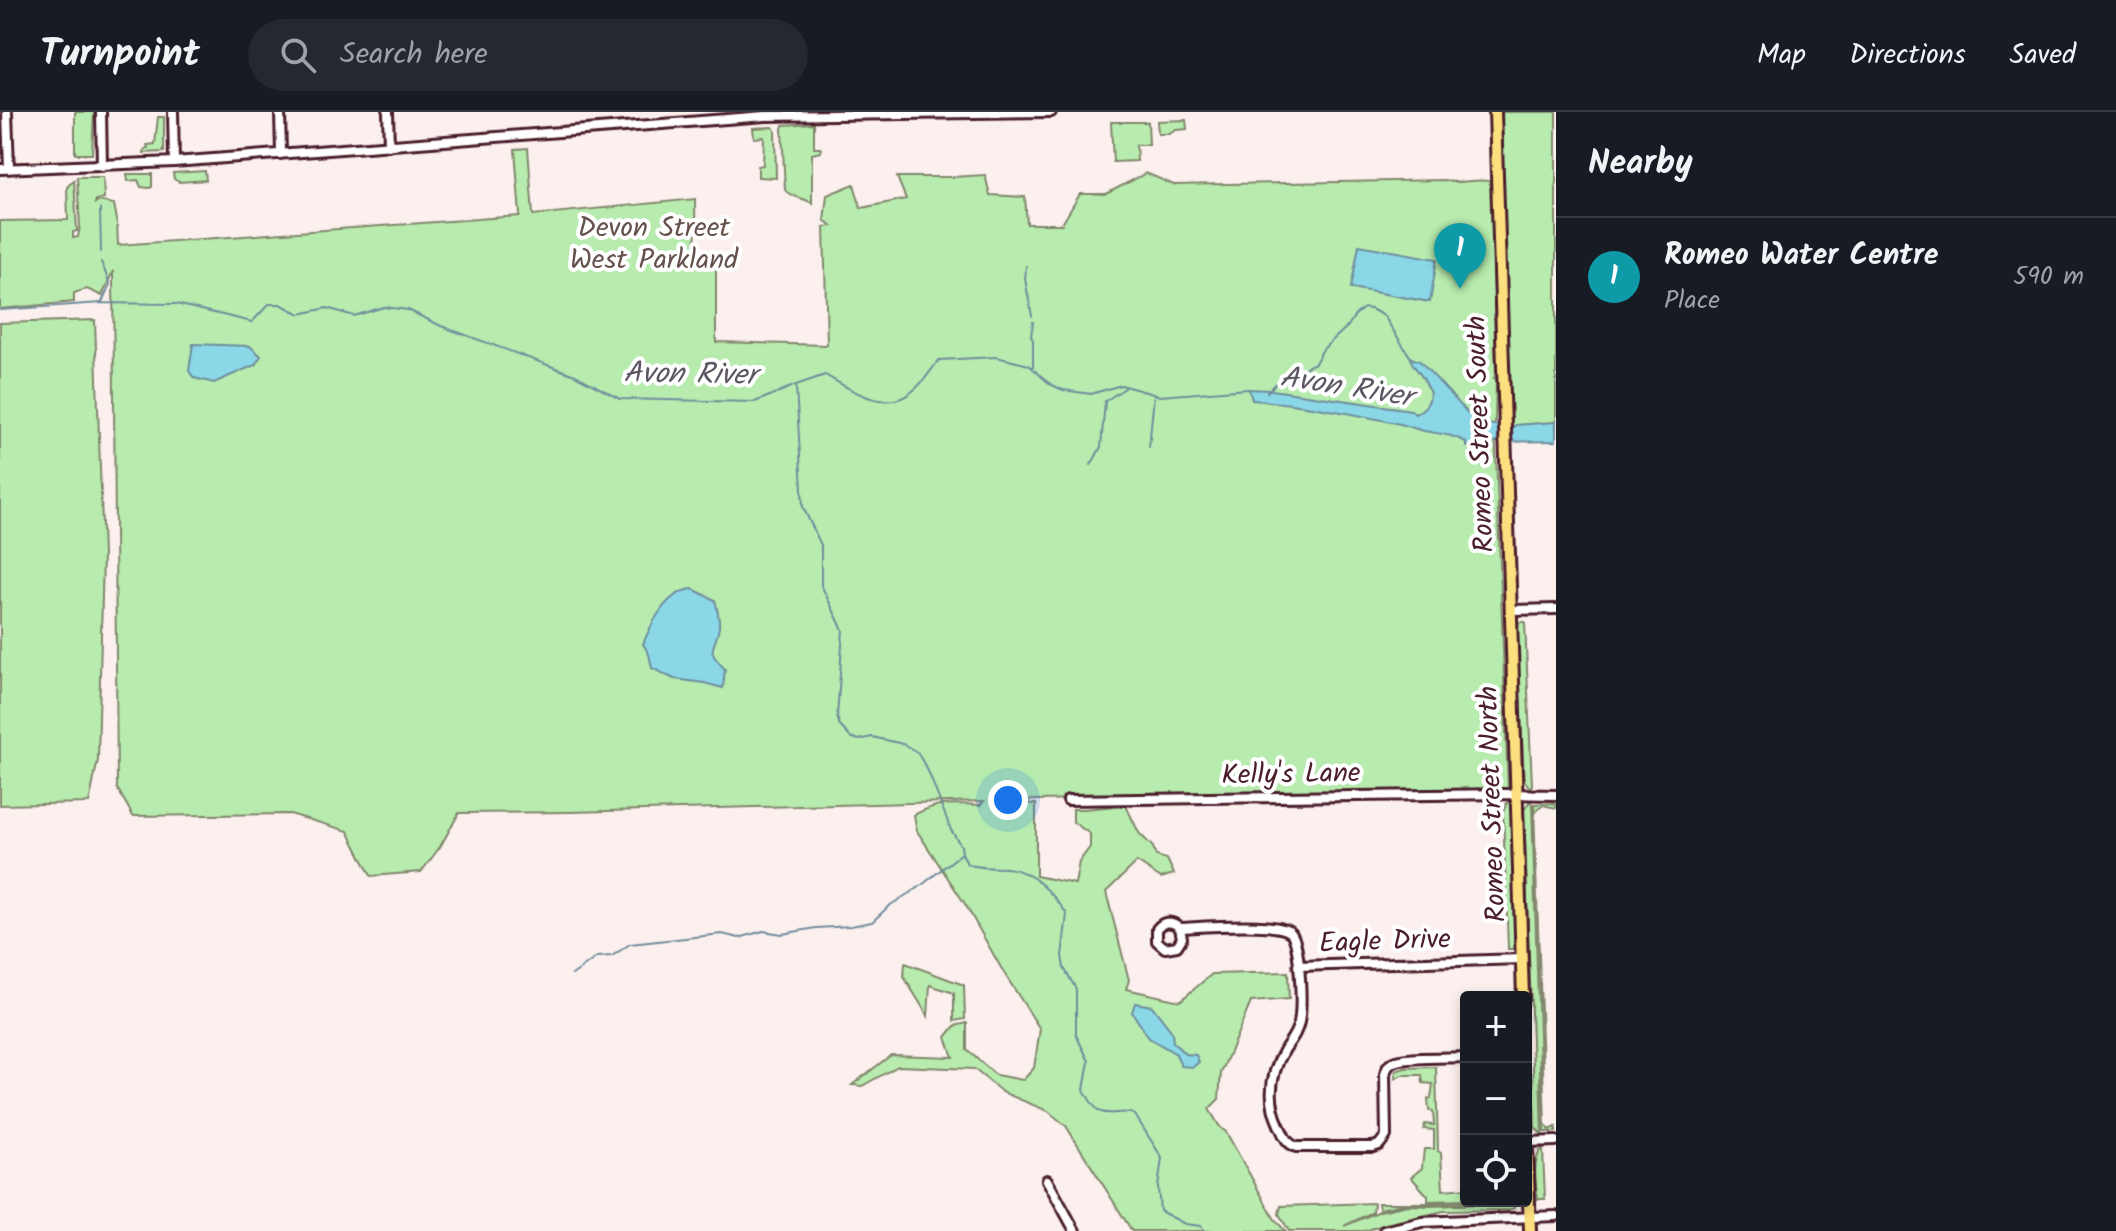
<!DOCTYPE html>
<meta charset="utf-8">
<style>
:root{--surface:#171b24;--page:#242831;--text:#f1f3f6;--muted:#9ea1a6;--line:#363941;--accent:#c8321e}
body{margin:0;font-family:Kalam,sans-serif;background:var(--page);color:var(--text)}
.controls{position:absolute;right:24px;bottom:24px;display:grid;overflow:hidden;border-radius:8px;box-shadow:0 4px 12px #0003}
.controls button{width:72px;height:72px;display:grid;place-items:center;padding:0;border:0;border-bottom:2px solid var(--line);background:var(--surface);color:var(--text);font:40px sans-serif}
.you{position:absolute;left:1008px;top:688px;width:28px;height:28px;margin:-20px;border:6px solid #fff;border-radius:50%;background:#1a73e8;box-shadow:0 0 0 12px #1a73e833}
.badge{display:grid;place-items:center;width:52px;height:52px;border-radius:50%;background:var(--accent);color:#fff;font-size:26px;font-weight:700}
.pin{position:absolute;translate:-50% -66px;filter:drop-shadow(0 2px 4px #0008)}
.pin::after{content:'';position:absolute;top:42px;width:28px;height:24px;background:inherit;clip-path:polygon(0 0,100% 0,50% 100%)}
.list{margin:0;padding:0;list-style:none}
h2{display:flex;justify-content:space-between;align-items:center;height:104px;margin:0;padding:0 32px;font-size:34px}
h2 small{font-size:26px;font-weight:400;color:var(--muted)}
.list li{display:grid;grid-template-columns:52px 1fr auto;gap:24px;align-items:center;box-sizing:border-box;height:120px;padding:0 32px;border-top:2px solid var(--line)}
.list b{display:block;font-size:30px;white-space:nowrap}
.list p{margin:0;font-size:26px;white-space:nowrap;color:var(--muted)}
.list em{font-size:26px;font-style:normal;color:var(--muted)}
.icon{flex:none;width:44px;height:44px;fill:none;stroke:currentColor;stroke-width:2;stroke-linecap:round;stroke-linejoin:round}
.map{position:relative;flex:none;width:1556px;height:1119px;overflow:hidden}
header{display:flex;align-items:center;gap:48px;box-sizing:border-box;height:112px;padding:0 40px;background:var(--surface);border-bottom:2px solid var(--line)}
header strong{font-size:38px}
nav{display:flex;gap:44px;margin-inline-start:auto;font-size:28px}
.search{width:560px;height:72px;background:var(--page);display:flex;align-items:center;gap:20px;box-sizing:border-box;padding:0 28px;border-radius:44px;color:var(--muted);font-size:30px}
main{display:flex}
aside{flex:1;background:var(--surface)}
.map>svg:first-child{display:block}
.green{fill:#b7ecae;stroke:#80866c;stroke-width:2}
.water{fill:#89d7e7;stroke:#708d9c;stroke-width:2}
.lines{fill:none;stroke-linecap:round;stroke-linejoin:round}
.stream{stroke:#708d9c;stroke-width:2}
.minor-casing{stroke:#4a1f2b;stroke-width:14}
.major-casing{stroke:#4a1f2b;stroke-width:16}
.minor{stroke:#fff;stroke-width:8}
.major{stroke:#fce080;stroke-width:10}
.labels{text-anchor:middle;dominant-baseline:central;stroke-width:8;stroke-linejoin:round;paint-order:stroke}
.park-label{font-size:28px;fill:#65524c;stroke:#fff}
.street-label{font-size:28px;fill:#4a1f2b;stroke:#fff}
.water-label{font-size:30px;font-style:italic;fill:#5d5663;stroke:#fff}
</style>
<header>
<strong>Turnpoint</strong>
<div class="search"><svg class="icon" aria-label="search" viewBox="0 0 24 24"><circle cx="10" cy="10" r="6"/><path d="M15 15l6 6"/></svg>Search here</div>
<nav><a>Map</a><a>Directions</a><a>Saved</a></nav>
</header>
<main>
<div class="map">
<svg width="1556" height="1119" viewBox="0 0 1556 1119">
<rect width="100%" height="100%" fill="#fcf0ee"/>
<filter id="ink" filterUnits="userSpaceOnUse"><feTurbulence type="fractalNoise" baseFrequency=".0125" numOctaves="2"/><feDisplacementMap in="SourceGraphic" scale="16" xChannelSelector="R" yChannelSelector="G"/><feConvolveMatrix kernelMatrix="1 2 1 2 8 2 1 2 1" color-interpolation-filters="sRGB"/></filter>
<g filter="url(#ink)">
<path class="green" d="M75,0h19l-2,42h-17z
M1501,0h55v310l-39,3 -5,2 -9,-202z
M158,5h6v35l-20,1 1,-4 3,-1 -1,-3 8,-1z
M1186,8l1,9 -11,1 -7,4h-11l-1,-13z
M1111,10h37l1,23h-13l1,16 -24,1z
M814,11v25h7v4l-9,2v49c-9,-6 -21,-5 -27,-13l-3,-61 1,-4z
M773,15l2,3 1,48 -18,-1v-11l5,-1 1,-28 -10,1 -1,-10z
M528,36l5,67 162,-16 1,67h20v76l111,3 -3,-118 8,-1 -8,-6 3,-25 27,-11 7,24 45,-9 -9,-22h55l33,-2 5,20 35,2 2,27h35l18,-30h26l40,-21 28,12 270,-5c14,6 32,-3 47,2l5,191 -2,5h2l-1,46 13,365 -510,12 38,3v72l39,8 4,-22 11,-15v-13l-17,-12v-13c18,1 35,-4 53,-3l13,27 14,14 3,9 11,3 7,15 -13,4 -24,-16 -31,30 23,88 -3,9 54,12 32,-27 76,-2 1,27 -38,3 -30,71 -2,26 -10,10 11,18 6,5 48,86 11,13h-153l-66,-105 -18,-15 -46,-19 -28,-23 -76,-3 -36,20 -10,-1 39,-30 62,2 -7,-20 9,-11 12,-3v27l29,25 27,5 11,-12 6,-39 -36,-56 -39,-69 -48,-73 -3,-16c26,-14 38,-11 66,-10l4,-4 -413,11 -112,1 -19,34 -19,25 -50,4 -23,-45 -58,-17 -157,2 -16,-28 -4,-517 -11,25 -15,-7 -13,4v9l-74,7v-88l68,-1 -1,-33 7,-7 3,51 -4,1v6l5,-1 2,-11 -3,-49h26l1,21 -8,2 -1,3 3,-2 16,3 3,16 1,25 402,-29 -5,-67z
M205,59l1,9 -27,2 -5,-3 -1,-6z
M127,62h25v13l-3,1 -8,-1 -3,-7 -10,1z
M95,208l8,235 -5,205 -9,43 -89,2v-482z
M1519,510h6l7,163 -2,3 -6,-8 -7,-151z
M1509,687l2,4 5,140 -3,6h-5l-5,-138z
M1530,689l2,3 10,331 -7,-8 -11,-317z
M1556,691v5l-13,-3 -9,8 11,311 5,6 6,-3v5h-12l-10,-328z
M905,851l59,22 1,34 -11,2v-28l-24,-8 -2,31 -24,-39z
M1436,955l2,84 3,2 2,37 23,-2v12l-38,1v-5l-17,-19 11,-9 2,-19h10v-19l-10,-1 1,-5 9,1 -1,-14 -4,-1 -1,-11 3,-1 2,-14 -10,-1 -1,-8h-20l-7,4 1,-8 9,-3z
M1542,1036l1,2 2,49h-7c-3,-15 -6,-39 4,-51z
M1508,1089l-40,3h-65l-24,5 -1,-6z
M1374,1091l-1,9 -29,14 36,-15 28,-6 22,1 84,-3v5l-5,2 -65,1 -59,13 -20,7h-76l-10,-17 2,-8z"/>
<path class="water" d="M1359,133l78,14 -7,43 -79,-14z
M193,232l57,2 11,10 -6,9 -41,18 -20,-5 -5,-7z
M1411,246l9,3 57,62 35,4 4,-2 40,-3v19l-60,1 -30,5v-5c-15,-8 -27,-8 -42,-11 -8,-2 -16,-5 -24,-7 -49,-11 -99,-20 -148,-24l-3,-11 23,1 139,20 4,4c28,-15 10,-33 -3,-51z
M693,477l22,11c2,8 5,19 4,27 -3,24 -16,20 6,42l-2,19 -19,-5 -30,-4 -22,-11 -3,-14 -6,-10c9,-22 24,-53 50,-55z
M1135,891l17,3 20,26 1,10 12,12 11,1 3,7 -6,5 -12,-1 -5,-12 -27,-16 -17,-26z"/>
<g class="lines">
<path class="stream" d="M100,97l1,43
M101,150l9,22 -8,18
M1026,154l-1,13 7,37
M0,198l101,-7 75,1 76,18 17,-18h11l20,10 27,-6 27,8 30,-9 24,3 33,16 134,49 45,24 135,3 41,-17 29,-10c26,15 62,40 89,15 10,-8 17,-20 25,-30l57,-3 33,8 21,19 13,6 28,4 30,-9 39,11 88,-7
M1033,256v-28l-2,-4 2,-14
M796,274l7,121 18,38v40l22,45 -6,87 3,9 10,11 9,3 13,-3 31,7 14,8 11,19 23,59 10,16 1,7 5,11c14,5 25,3 39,4 27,2 47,26 61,46l-5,42 2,12 12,21v46l13,26 -5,29c4,7 10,19 17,22 11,4 23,-3 34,3l27,43 -4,29 2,24 25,13 16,2 3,5
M1267,280l14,-13 34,-16 8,-14 25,-23 7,-11 9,-7 7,1 13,7 27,42
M1149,335l5,-51
M1091,353l10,-18 4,-46 20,-13
M572,863l25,-18 15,-1 18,-12 92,-10 17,4 24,-7 19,3 34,-6 35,-2 21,-4 17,-16 33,-21 40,-32"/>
<defs>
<path id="minor" d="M7,0l2,57
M101,0l1,54
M173,0l1,50
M280,0l1,42
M388,0l1,34
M0,57l174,-7 591,-46 286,-4
M1511,498l45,-1
M1068,688l439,-6 49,1
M1180,816l2,10 -5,8 -12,2 -8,-7v-12c7,-9 16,-8 23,-1 21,-1 96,-7 110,4 11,8 12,76 9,90 -2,11 -8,18 -14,27 -15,25 -18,50 -6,76 5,10 7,19 18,22h76l6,-2 7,-9 -1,-62c1,-4 3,-9 7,-11 10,-7 59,-5 74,-6
M1298,854l224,-7
M1527,1030l29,-1
M1047,1068l28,51
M1384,1119l38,-9 134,-6"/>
<path id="major" d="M1495,0l28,885
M1526,1004l4,115"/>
</defs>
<use href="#minor" class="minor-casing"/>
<use href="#major" class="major-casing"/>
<use href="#minor" class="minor"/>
<use href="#major" class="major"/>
</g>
</g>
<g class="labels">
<g class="park-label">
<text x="654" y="116">Devon Street<tspan x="654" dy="32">West Parkland</tspan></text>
</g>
<g class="street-label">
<text transform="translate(1481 322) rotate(-92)">Romeo Street South</text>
<text transform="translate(1291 663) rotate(-1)">Kelly's Lane</text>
<text transform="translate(1493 692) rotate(-92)">Romeo Street North</text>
<text transform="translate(1385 830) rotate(-2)">Eagle Drive</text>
</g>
<g class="water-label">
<text transform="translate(690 263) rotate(1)">Avon River</text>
<text transform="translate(1346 276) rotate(9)">Avon River</text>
</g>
</g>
</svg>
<div class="controls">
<button>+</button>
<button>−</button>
<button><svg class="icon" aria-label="locate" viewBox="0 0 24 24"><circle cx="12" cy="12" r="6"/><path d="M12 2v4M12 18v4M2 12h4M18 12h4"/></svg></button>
</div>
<div class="you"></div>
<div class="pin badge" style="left:1460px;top:177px;background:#0f9aa8">1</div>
</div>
<aside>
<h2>Nearby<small></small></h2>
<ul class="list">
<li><span class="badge" style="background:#0f9aa8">1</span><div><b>Romeo Water Centre</b><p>Place</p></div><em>590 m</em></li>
</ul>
</aside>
</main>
